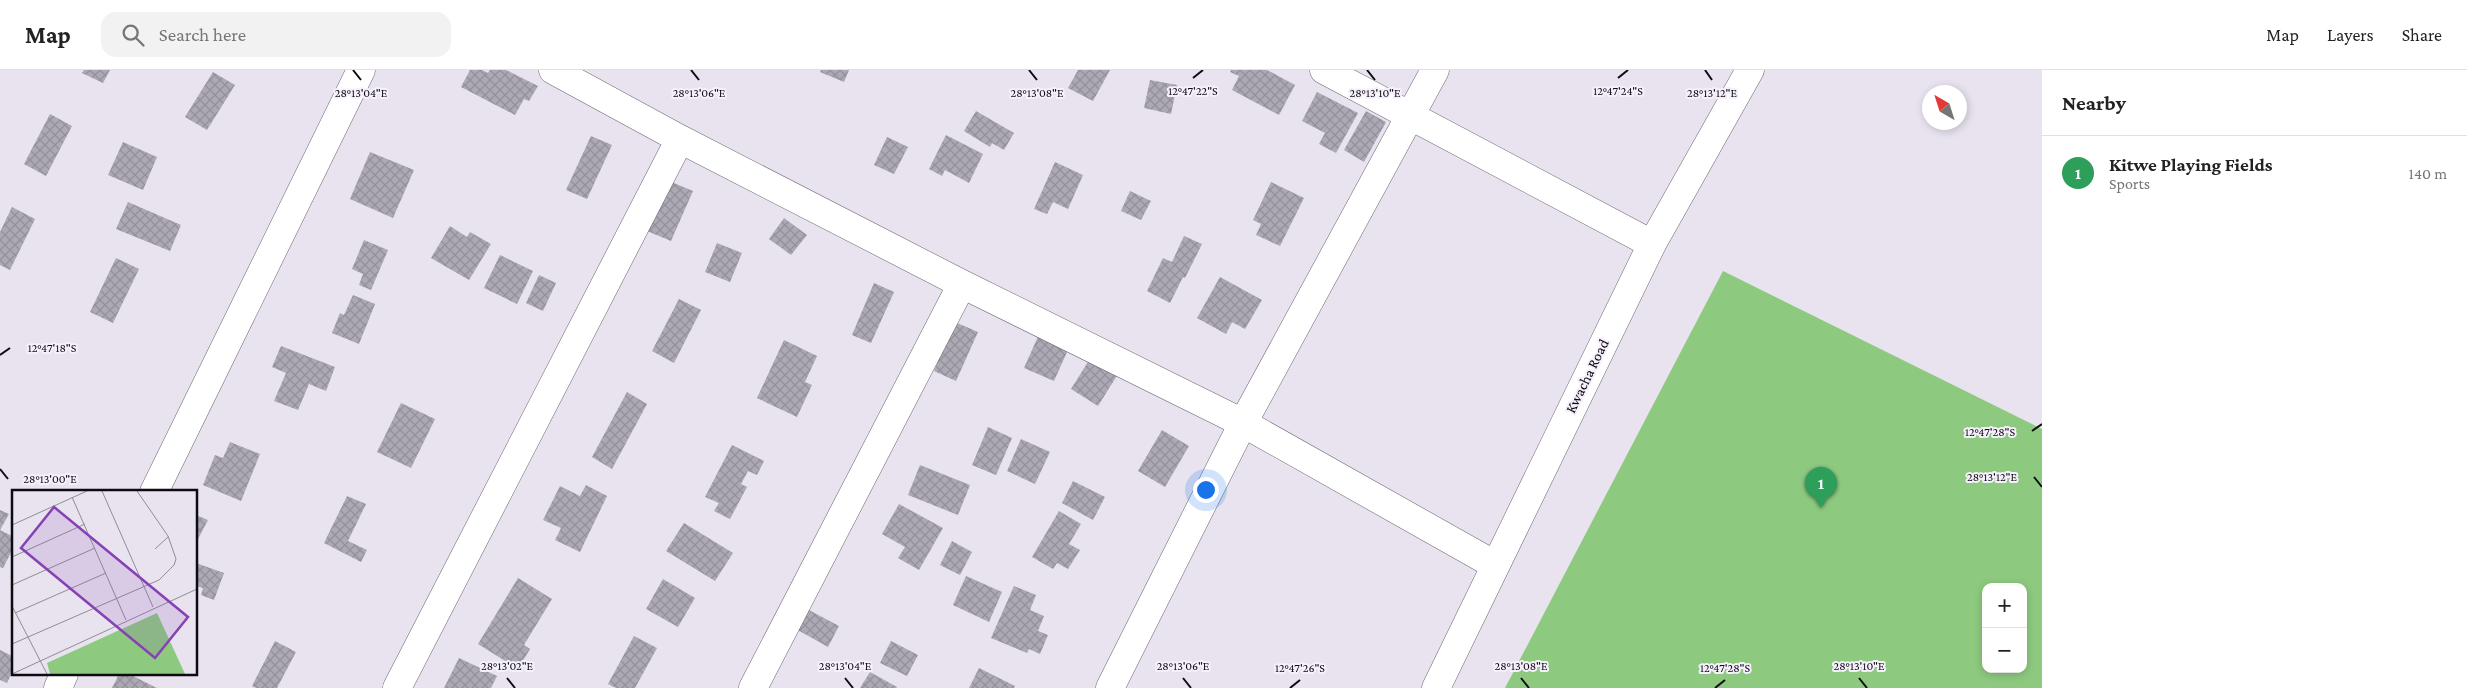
<!DOCTYPE html>
<meta charset="utf-8">
<style>
:root{--surface:#fff;--page:#f2f2f2;--text:#222;--muted:#767676;--line:#e0e0e0;--accent:#b45309}
body{margin:0;font-family:"Crimson Pro",serif;background:var(--page);color:var(--text)}
.controls{position:absolute;right:15px;bottom:15px;display:grid;overflow:hidden;border-radius:10px;box-shadow:0 2px 8px #0003}
.controls button{width:45px;height:45px;display:grid;place-items:center;padding:0;border:0;border-bottom:1px solid var(--line);background:var(--surface);color:var(--text);font:25px sans-serif}
.compass{position:absolute;left:1922px;top:15px;width:45px;height:45px;border-radius:50%;background:var(--surface);box-shadow:0 2px 8px #0003;rotate:321deg}
.you{position:absolute;left:1205px;top:419px;width:18px;height:18px;margin:-12px;border:4px solid #fff;border-radius:50%;background:#1a73e8;box-shadow:0 0 0 8px #1a73e833}
.badge{display:grid;place-items:center;width:32px;height:32px;border-radius:50%;background:var(--accent);color:#fff;font-size:16px;font-weight:700}
.pin{position:absolute;translate:-50% -41px;filter:drop-shadow(0 1px 2px #0008)}
.pin::after{content:'';position:absolute;top:26px;width:18px;height:15px;background:inherit;clip-path:polygon(0 0,100% 0,50% 100%)}
.list{margin:0;padding:0;list-style:none}
h2{display:flex;justify-content:space-between;align-items:center;height:65px;margin:0;padding:0 20px;font-size:21px}
h2 small{font-size:16px;font-weight:400;color:var(--muted)}
.list li{display:grid;grid-template-columns:32px 1fr auto;gap:15px;align-items:center;box-sizing:border-box;height:75px;padding:0 20px;border-top:1px solid var(--line)}
.list b{display:block;font-size:19px;white-space:nowrap}
.list p{margin:0;font-size:16px;white-space:nowrap;color:var(--muted)}
.list em{font-size:16px;font-style:normal;color:var(--muted)}
.icon{flex:none;width:28px;height:28px;fill:none;stroke:currentColor;stroke-width:2;stroke-linecap:round;stroke-linejoin:round}
.map{position:relative;flex:none;width:2042px;height:618px;overflow:hidden}
header{display:flex;align-items:center;gap:30px;box-sizing:border-box;height:70px;padding:0 25px;background:var(--surface);border-bottom:1px solid var(--line)}
header strong{font-size:24px}
nav{display:flex;gap:28px;margin-inline-start:auto;font-size:18px}
.search{width:350px;height:45px;background:var(--page);display:flex;align-items:center;gap:12px;box-sizing:border-box;padding:0 18px;border-radius:15px;color:var(--muted);font-size:19px}
main{display:flex}
aside{flex:1;background:var(--surface)}
.map>svg:first-child{display:block}
.green{fill:#8dca80;fill-rule:evenodd}
.building{fill:url(#building-cross-hatch)}
.lines{fill:none;stroke-linecap:round;stroke-linejoin:round}
.minor-casing{stroke:#6d6873;stroke-width:29}
.secondary-casing{stroke:#6d6873;stroke-width:29}
.minor{stroke:#fff;stroke-width:28}
.secondary{stroke:#fff;stroke-width:28}
.ticks{fill:none;stroke:#0d0b0f;stroke-width:2}
.labels{text-anchor:middle;dominant-baseline:central;stroke-width:4;stroke-linejoin:round;paint-order:stroke}
.street-label{font-size:15px;fill:#0d0b0f;stroke:#f6f0fc}
.inset-road{fill:none;stroke:#908d95;stroke-width:1}
.view{fill:#8641b5;fill-opacity:0.15;stroke:#8641b5;stroke-width:2.5}
.inset-edge{fill:none;stroke:#0d0b0f;stroke-width:2.5}
.ticks-label{font-size:12px;text-anchor:middle;fill:#0d0b0f;stroke:#f6f0fc;stroke-width:4;stroke-linejoin:round;paint-order:stroke}
</style>
<header>
<strong>Map</strong>
<div class="search"><svg class="icon" aria-label="search" viewBox="0 0 24 24"><circle cx="10" cy="10" r="6"/><path d="M15 15l6 6"/></svg>Search here</div>
<nav><a>Map</a><a>Layers</a><a>Share</a></nav>
</header>
<main>
<div class="map">
<svg width="2042" height="618" viewBox="0 0 2042 618">
<defs>
<pattern id="building-cross-hatch" width="8" height="8" patternUnits="userSpaceOnUse" patternTransform="scale(1.25)"><rect width="8" height="8" fill="#aca9b5"/><path d="M0 0l8 8M0 8l8-8" fill="none" stroke="#93909a"/></pattern>
</defs>
<rect width="100%" height="100%" fill="#e8e3ef"/>
<path class="green" d="M1723,201l319,158v259h-537zM1986,517h37v82h-37z"/>
<path class="building" d="M84,0h26l-7,13 -21,-10z
M470,0h12l6,3 2,-3h16l32,16 -9,15 -5,-2 -9,16 -54,-28z
M821,0h28l-5,12 -24,-10z
M1078,0h32l-17,31 -25,-13z
M1231,0h36l28,15 -16,30 -47,-25 7,-14 -9,-4z
M213,2l22,13 -28,45 -22,-13z
M1150,10l27,5 -6,29 -27,-6z
M1317,22l41,21 -22,40 -17,-9 6,-11 -23,-12z
M976,41l38,22 -10,17 -12,-7 -2,4 -26,-16z
M1366,41l20,11 -22,40 -20,-12z
M50,44l22,12 -26,50 -22,-12z
M946,65l37,19 -14,29 -24,-13 -3,6 -13,-7z
M591,66l21,9 -25,54 -21,-9z
M887,67l21,10 -14,27 -20,-9z
M123,72l34,15 -14,33 -35,-15z
M370,82l44,18 -21,48 -43,-19z
M1055,92l28,13 -15,34 -15,-7 -6,12 -13,-5z
M662,108l31,13 -22,50 -24,-10z
M1271,112l33,16 -24,48 -24,-11 5,-11 -8,-4z
M1130,121l21,10 -10,19 -20,-9z
M128,132l53,23 -11,26 -54,-22z
M12,137l23,12 -25,51 -10,-5v-33z
M784,148l23,17 -16,20 -22,-16z
M450,156l17,11 3,-5 21,12 -22,36 -38,-22z
M1184,166l18,8 -17,34 -2,-1 -13,26 -23,-12 16,-33 9,4z
M364,170l24,10 -17,40 -12,-5 4,-11 -11,-5z
M717,173l25,10 -12,29 -25,-10z
M500,185l33,16 -16,33 -33,-16z
M116,188l23,11 -26,54 -23,-11z
M539,205l17,8 -13,28 -17,-8z
M1220,207l42,23 -17,29 -13,-7 -6,12 -29,-16z
M874,213l20,9 -23,51 -19,-8z
M353,225l22,9 -16,40 -27,-11 8,-20 4,2z
M679,229l22,11 -27,53 -22,-12z
M955,252l23,10 -22,49 -22,-10z
M1040,262l19,8 -3,6 11,6 -13,29 -30,-13z
M784,270l33,16 -12,26 7,3 -15,32 -40,-19z
M281,276l54,21 -9,24 -17,-7 -11,26 -24,-9 12,-28 -14,-6z
M1091,287l27,17 -20,32 -27,-17z
M627,322l20,12 -35,65 -20,-12z
M401,333l34,16 -24,49 -34,-16z
M988,357l24,11 -16,37 -24,-10z
M1162,360l27,16 -24,41 -27,-16z
M1021,369l29,13 -15,32 -28,-13z
M230,372l30,12 -19,47 -38,-16 12,-30 8,3z
M732,375l32,16 -7,14 -9,-4 -7,13 6,3 -17,32 -16,-8 5,-8 -14,-6z
M920,395l50,20 -12,30 -50,-20z
M1073,411l32,16 -12,23 -31,-17z
M586,415l21,11 -27,56 -25,-12 6,-12 -18,-8 17,-34 20,10z
M347,426l19,8 -18,37 19,9 -6,12 -37,-19z
M899,434l44,24 -24,42 -21,-12 7,-11 -23,-13z
M0,440l9,4 -9,16 14,7v10l-11,21 -3,-1z
M1059,441l22,13 -12,20 11,6 -12,19 -11,-6 -4,6 -21,-12z
M196,445l12,5 -12,23z
M684,453l49,30 -18,28 -49,-30z
M952,471l20,11 -12,23 -20,-10z
M196,493l28,10 -10,27 -13,-5 2,-7 -7,-2z
M966,506l36,16 -13,30 -36,-17z
M518,508l34,21 -28,46 6,4 -12,20 -40,-25z
M663,509l32,19 -17,29 -32,-18z
M1014,516l22,9 -6,15 14,6 -6,15 10,4 -8,19 -11,-5 -2,4 -36,-15z
M807,539l32,17 -11,21 -32,-18z
M634,566l23,12 -22,40h-19l-8,-4z
M275,571l21,11 -19,36h-21l-4,-2z
M891,571l27,14 -11,21 -27,-13z
M0,580l14,7v11l-7,15 -7,-3z
M459,588l38,18 -6,12h-47z
M979,598l36,18 -1,2h-45z
M870,602l27,15 -1,1h-36z
M119,604h10l28,14h-45z"/>
<g class="lines">
<defs>
<path id="minor" d="M553,0l127,69 282,145 281,139 252,142
M1324,0l328,174
M154,422l207,-422
M58,618l6,-14
M397,618l283,-549
M753,618l209,-404
M1110,618l133,-265 192,-353"/>
<path id="secondary" d="M1436,618l216,-444 98,-174"/>
</defs>
<use href="#minor" class="minor-casing"/>
<use href="#secondary" class="secondary-casing"/>
<use href="#minor" class="minor"/>
<use href="#secondary" class="secondary"/>
</g>
<path class="ticks" d="M353,0l8,10M691,0l8,10M1029,0l8,10M1367,0l8,10M1705,0l7,10M1193,8l10,-8M1618,8l10,-8M0,285l10,-7M2032,361l10,-7M0,399l8,10M2034,407l8,10M507,608l8,10M845,608l8,10M1183,608l8,10M1521,608l8,10M1859,608l8,10M1290,618l10,-8M1715,618l10,-8"/>
<g class="labels">
<g class="street-label">
<text transform="translate(1587 306) rotate(-64)">Kwacha Road</text>
</g>
</g>
<g transform="translate(12 420)">
<rect width="185" height="185" fill="#e8e3ef"/>
<path d="M145,123l28,61h-135l-3,-11z" fill="#8dca80"/>
<path class="inset-road" d="M90,1l51,116M60,7l54,123M0,35l75,-34M143,59l13,-12M0,67l73,-33M0,95l83,-37M0,116l35,68M3,123l91,-40M0,154l147,-64 15,-15 2,-6 -8,-23 -31,-45M0,184l185,-85"/>
<path class="view" d="M42,17l134,110 -33,41 -134,-110z"/>
<rect width="185" height="185" class="inset-edge"/>
</g>
<g class="ticks-label">
<text x="1193" y="25">12°47'22"S</text>
<text x="1618" y="25">12°47'24"S</text>
<text x="1375" y="27">28°13'10"E</text>
<text x="361" y="27">28°13'04"E</text>
<text x="699" y="27">28°13'06"E</text>
<text x="1037" y="27">28°13'08"E</text>
<text x="1712" y="27">28°13'12"E</text>
<text x="52" y="282">12°47'18"S</text>
<text x="1990" y="366">12°47'28"S</text>
<text x="1992" y="411">28°13'12"E</text>
<text x="50" y="413">28°13'00"E</text>
<text x="507" y="600">28°13'02"E</text>
<text x="845" y="600">28°13'04"E</text>
<text x="1183" y="600">28°13'06"E</text>
<text x="1521" y="600">28°13'08"E</text>
<text x="1859" y="600">28°13'10"E</text>
<text x="1300" y="602">12°47'26"S</text>
<text x="1725" y="602">12°47'28"S</text>
</g>
</svg>
<div class="controls">
<button>+</button>
<button>−</button>
</div>
<svg class="compass" viewBox="-18 -18 36 36"><path d="M0-13l5 13h-10z" fill="#e53935"/><path d="M0 13l5-13h-10z" fill="#767676"/></svg>
<div class="you"></div>
<div class="pin badge" style="left:1821px;top:438px;background:#2e9e5b">1</div>
</div>
<aside>
<h2>Nearby<small></small></h2>
<ul class="list">
<li><span class="badge" style="background:#2e9e5b">1</span><div><b>Kitwe Playing Fields</b><p>Sports</p></div><em>140 m</em></li>
</ul>
</aside>
</main>
